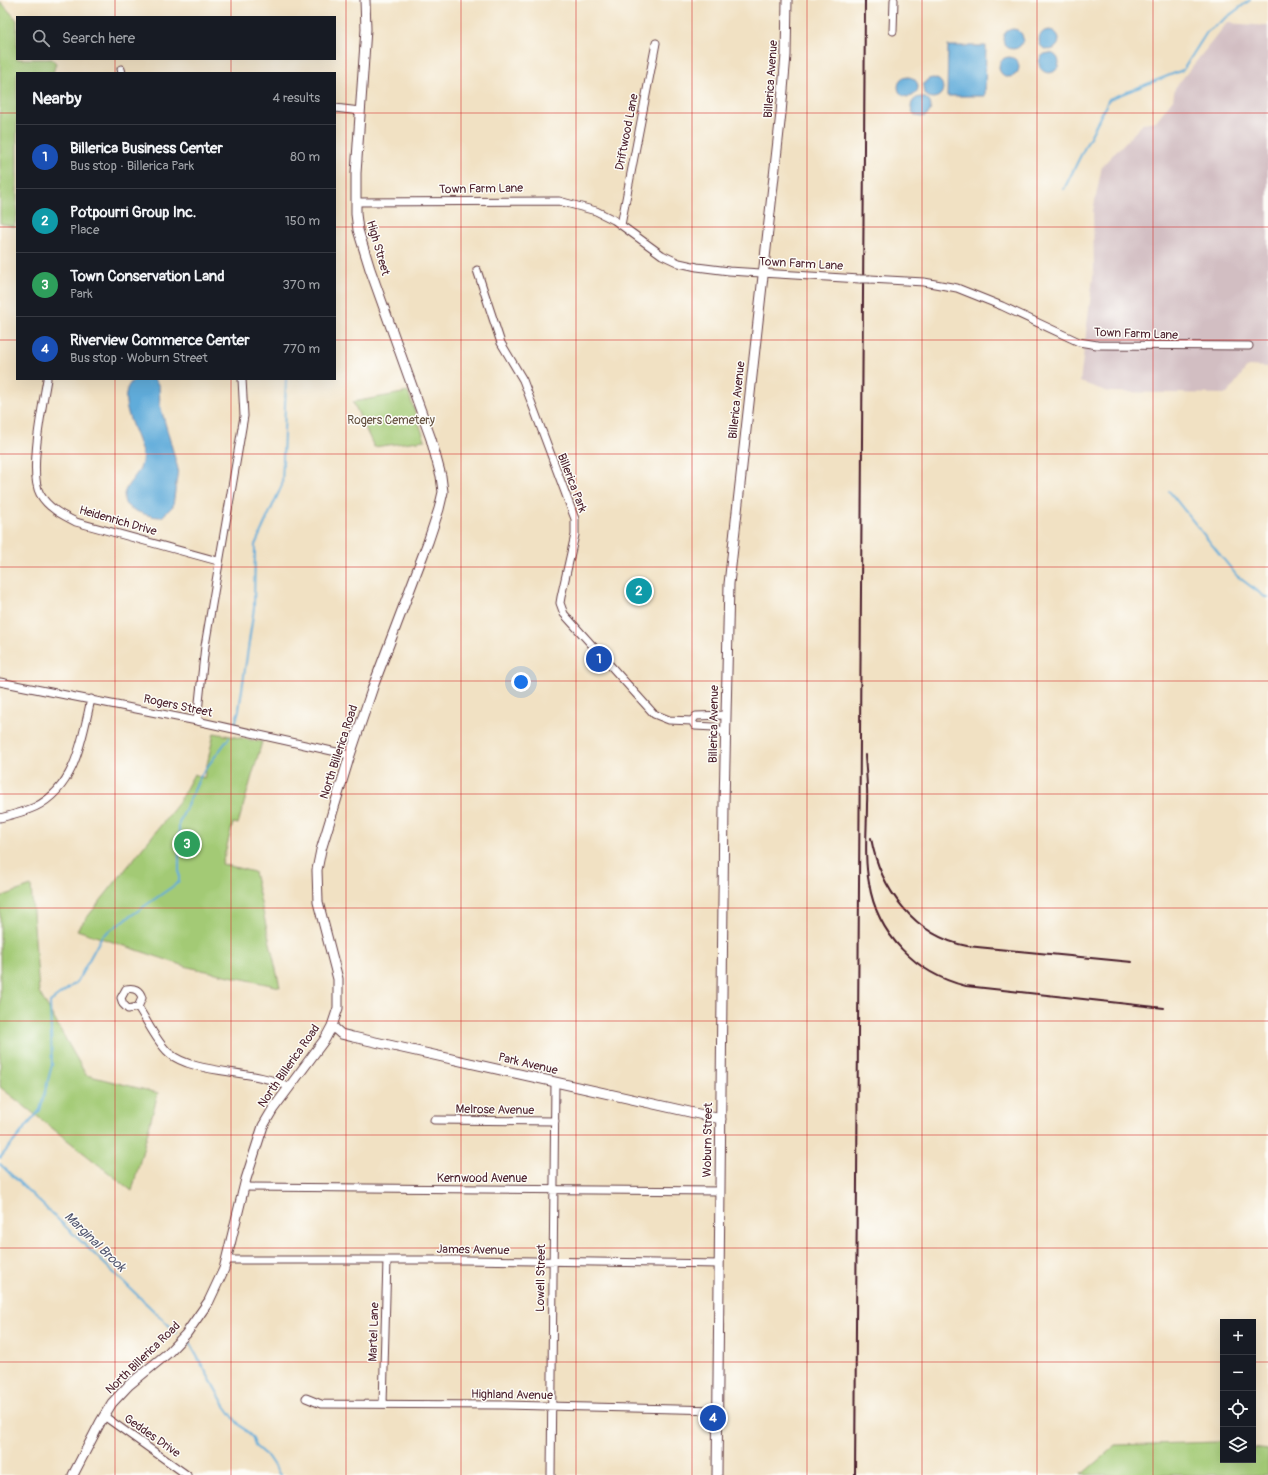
<!DOCTYPE html>
<meta charset="utf-8">
<style>
:root{--surface:#171b24;--page:#242831;--text:#f1f3f6;--muted:#9ea1a6;--line:#363941;--accent:#1a73e8}
body{margin:0;font-family:Pangolin,sans-serif;background:var(--page);color:var(--text)}
.controls{position:absolute;right:12px;bottom:12px;display:grid;overflow:hidden;border-radius:0px;box-shadow:0 4px 16px #0002}
.controls button{width:36px;height:36px;display:grid;place-items:center;padding:0;border:0;border-bottom:1px solid var(--line);background:var(--surface);color:var(--text);font:20px sans-serif}
.you{position:absolute;left:521px;top:682px;width:14px;height:14px;margin:-10px;border:3px solid #fff;border-radius:50%;background:#1a73e8;box-shadow:0 0 0 6px #1a73e833}
.badge{display:grid;place-items:center;width:26px;height:26px;border-radius:50%;background:var(--accent);color:#fff;font-size:13px;font-weight:700}
.pin{position:absolute;translate:-50% -50%;border:2px solid #fff;box-shadow:0 1px 4px #0006}
.list{margin:0;padding:0;list-style:none}
h2{display:flex;justify-content:space-between;align-items:center;height:52px;margin:0;padding:0 16px;font-size:17px}
h2 small{font-size:13px;font-weight:400;color:var(--muted)}
.list li{display:grid;grid-template-columns:26px 1fr auto;gap:12px;align-items:center;box-sizing:border-box;height:64px;padding:0 16px;border-top:1px solid var(--line)}
.list b{display:block;font-size:15px;white-space:nowrap}
.list p{margin:0;font-size:13px;white-space:nowrap;color:var(--muted)}
.list em{font-size:13px;font-style:normal;color:var(--muted)}
.icon{flex:none;width:22px;height:22px;fill:none;stroke:currentColor;stroke-width:2;stroke-linecap:round;stroke-linejoin:round}
.map{position:relative;flex:none;width:1268px;height:1475px;overflow:hidden}
.search{position:absolute;background:var(--surface);box-shadow:0 4px 16px #0002;left:16px;top:16px;width:320px;height:44px;display:flex;align-items:center;gap:10px;box-sizing:border-box;padding:0 14px;border-radius:0px;color:var(--muted);font-size:15px}
.panel{position:absolute;background:var(--surface);box-shadow:0 4px 16px #0002;left:16px;top:72px;width:320px;height:308px;border-radius:0px}
.map>svg:first-child{display:block}
.industrial{fill:#d2bec2}
.green{fill:#a3ca75;stroke:#767450}
.water{fill:#61acda;stroke:#566682}
.lines{fill:none;stroke-linecap:round;stroke-linejoin:round}
.stream{stroke:#61acda;stroke-width:2}
.minor-casing{stroke:#633c42;stroke-width:9}
.major-casing{stroke:#633c42;stroke-width:11}
.minor{stroke:#fff;stroke-width:7}
.major{stroke:#fff;stroke-width:9}
.rail{stroke:#4a1f2b;stroke-width:2}
.minor-bridge-casing{stroke:#633c42;stroke-width:9;stroke-linecap:butt}
.minor-bridge{stroke:#fff;stroke-width:7}
.grid{fill:none;stroke:#d62828;stroke-width:1;stroke-opacity:0.55}
.labels{text-anchor:middle;dominant-baseline:central;stroke-width:3;stroke-linejoin:round;paint-order:stroke}
.street-label{font-size:12px;fill:#4a1f2b;stroke:#fdfcf7}
.park-label{font-size:12px;fill:#655241;stroke:#fdfcf7}
.water-label{font-size:13px;font-style:italic;fill:#535771;stroke:#fdfcf7}
</style>
<div class="map">
<svg width="1268" height="1475" viewBox="0 0 1268 1475">
<rect width="100%" height="100%" fill="#fdfcf7"/>
<filter id="ink" filterUnits="userSpaceOnUse"><feTurbulence type="fractalNoise" baseFrequency=".025" numOctaves="2"/><feDisplacementMap in="SourceGraphic" scale="8" xChannelSelector="R" yChannelSelector="G"/><feConvolveMatrix kernelMatrix="1 2 1 2 8 2 1 2 1" color-interpolation-filters="sRGB"/></filter>
<filter id="wash" filterUnits="userSpaceOnUse"><feTurbulence type="fractalNoise" baseFrequency=".012" numOctaves="4" result="noise"/><feDisplacementMap in="SourceGraphic" scale="16" xChannelSelector="R" yChannelSelector="G"/><feGaussianBlur stdDeviation="0.9" result="paint"/><feColorMatrix in="noise" values="0 0 0 0 0 0 0 0 0 0 0 0 0 0 0 0 0 1.4 0 .05"/><feComposite in="paint" operator="in"/></filter>
<g filter="url(#wash)">
<rect width="100%" height="100%" fill="#f1e1c3"/>
<path class="industrial" d="M1227,23l41,3v341l-20,-1 -21,28 -118,-2 -29,-10 14,-113 -1,-58 9,-45 42,-43 12,-2 17,-22 2,-11z"/>
<path class="green" d="M0,1l17,19v39h35l4,4 -3,10h-36v142l-3,12 -14,-4z
M408,392l17,48 -51,7 -21,-45z
M214,733l48,9 -24,82 -5,-1 -11,41 32,8 26,115 -92,-20 -111,-37 100,-125 17,-31 10,4z
M31,886l8,106 47,83 72,18 -26,98 -132,-104v-190z
M1218,1442l5,1v17h30v-12l15,2v25h-187l35,-30z"/>
<path class="water" d="M1003 39a10 10 0 1 1 20 0a10 10 0 1 1-20 0Z
M1039 40a10 10 0 1 1 20 0a10 10 0 1 1-20 0Z
M948,46h38l-1,50h-38z
M1039 63a10 10 0 1 1 20 0a10 10 0 1 1-20 0Z
M999 67a10 10 0 1 1 20 0a10 10 0 1 1-20 0Z
M898 87a10 10 0 1 1 20 0a10 10 0 1 1-20 0Z
M923 88a10 10 0 1 1 20 0a10 10 0 1 1-20 0Z
M911 107a10 10 0 1 1 20 0a10 10 0 1 1-20 0Z
M135,379h19l5,7 1,19 18,64 -5,37 -11,11c-8,1 -33,-6 -37,-14 -7,-19 21,-27 17,-50 -4,-20 -30,-59 -7,-74z"/>
<g class="lines">
<path class="stream" d="M1064,189l45,-90 74,-29 24,-38 43,-32
M1169,491l68,85 28,21h3
M235,724l4,-14 15,-102 1,-63 27,-60 4,-106
M0,1158l40,-48 12,-45 -2,-63 27,-20 25,-46 77,-54v-59l22,-48 28,-37
M0,1164l177,169
M189,1342l36,64 11,15 17,17 2,8 13,11 12,18"/>
</g>
</g>
<g filter="url(#ink)">
<g class="lines">
<defs>
<path id="minor" d="M893,31l1,-31
M121,69l1,4
M335,108l25,3
M356,202l203,-1 37,10 18,9 48,35 17,8 18,4 32,4 131,8
M621,225l35,-182
M477,270l24,73 22,37 52,139v16l-14,62 -1,6 4,11 90,100 15,6 23,1 4,-5 30,-1
M870,279l54,3 33,6 45,18 77,36 18,3 152,1
M47,379c-4,25 -19,94 -7,115 8,14 22,21 36,28l142,39
M0,682l197,39 153,34
M197,721l8,-75 39,-230 -2,-37
M692,721l3,5 19,1 11,6
M0,818c12,-3 24,-6 35,-11 41,-20 47,-68 56,-108
M138,1007l-10,2 -5,-5 -2,-6 5,-9c8,-2 14,1 16,9l-4,9c10,15 18,34 31,46 25,22 87,16 120,34
M434,1120l121,1
M245,1187l475,4
M226,1260h240l253,4
M306,1398l15,6 183,1 214,5
M383,1404l4,-144
M104,1416l83,59
M551,1475l4,-393"/>
<path id="major" d="M332,1026l9,8 12,3 368,82
M73,1475l28,-54 11,-18 17,-18 39,-32 18,-19 23,-33 15,-32 22,-90 17,-53 10,-17 52,-70 7,-13 6,-18v-29l-20,-77 -1,-32 4,-20 29,-95 24,-71 54,-142 11,-33 4,-17 -2,-16 -10,-37 -61,-170 -12,-39 -2,-16v-41l10,-144 -1,-29
M717,1475l7,-671 5,-220 52,-471 5,-58 1,-55"/>
</defs>
<use href="#minor" class="minor-casing"/>
<use href="#major" class="major-casing"/>
<use href="#minor" class="minor"/>
<use href="#major" class="major"/>
<path class="rail" d="M865,755c1,17 3,33 2,49 0,26 -3,54 2,79 8,51 47,91 97,103l198,22
M871,838c9,51 44,98 96,108l165,16
M855,1475l10,-1475"/>
<defs>
<path id="minor-bridge" d="M860,279h10"/>
</defs>
<use href="#minor-bridge" class="minor-bridge-casing"/>
<use href="#minor-bridge" class="minor-bridge"/>
</g>
</g>
<path class="grid" d="M115,0v17M231,0v17M346,0v1475M461,0v1475M576,0v1475M692,0v1475M807,0v1475M922,0v1475M1037,0v1475M1153,0v1475M115,59v14M231,59v14M0,113h17M335,113h933M0,227h17M335,227h933M0,340h17M335,340h933M115,379v1096M231,379v1096M0,454h1268M0,567h1268M0,681h1268M0,794h1268M0,908h1268M0,1021h1268M0,1135h1268M0,1248h1268M0,1362h1223M1253,1362h15"/>
<g class="labels">
<g class="street-label">
<text transform="translate(771 79) rotate(-86)">Billerica Avenue</text>
<text transform="translate(627 132) rotate(-79)">Driftwood Lane</text>
<text transform="translate(481 189) rotate(-1)">Town Farm Lane</text>
<text transform="translate(378 248) rotate(74)">High Street</text>
<text transform="translate(801 264) rotate(3)">Town Farm Lane</text>
<text transform="translate(1136 334) rotate(2)">Town Farm Lane</text>
<text transform="translate(737 400) rotate(-84)">Billerica Avenue</text>
<text transform="translate(572 483) rotate(69)">Billerica Park</text>
<text transform="translate(118 521) rotate(16)">Heidenrich Drive</text>
<text transform="translate(178 706) rotate(12)">Rogers Street</text>
<text transform="translate(714 724) rotate(-89)">Billerica Avenue</text>
<text transform="translate(339 752) rotate(-72)">North Billerica Road</text>
<text transform="translate(528 1064) rotate(13)">Park Avenue</text>
<text transform="translate(289 1066) rotate(-55)">North Billerica Road</text>
<text transform="translate(495 1110) rotate(1)">Melrose Avenue</text>
<text transform="translate(708 1140) rotate(-89)">Woburn Street</text>
<text x="482" y="1178">Kernwood Avenue</text>
<text transform="translate(473 1250) rotate(1)">James Avenue</text>
<text transform="translate(541 1278) rotate(-89)">Lowell Street</text>
<text transform="translate(374 1332) rotate(-88)">Martel Lane</text>
<text transform="translate(143 1358) rotate(-44)">North Billerica Road</text>
<text transform="translate(512 1395) rotate(1)">Highland Avenue</text>
<text transform="translate(152 1436) rotate(35)">Geddes Drive</text>
</g>
<g class="park-label">
<text x="391" y="420">Rogers Cemetery</text>
</g>
<g class="water-label">
<text transform="translate(95 1242) rotate(44)">Marginal Brook</text>
</g>
</g>
</svg>
<div class="controls">
<button>+</button>
<button>−</button>
<button><svg class="icon" aria-label="locate" viewBox="0 0 24 24"><circle cx="12" cy="12" r="6"/><path d="M12 2v4M12 18v4M2 12h4M18 12h4"/></svg></button>
<button><svg class="icon" aria-label="layers" viewBox="0 0 24 24"><path d="M12 4l9 5-9 5-9-5zM3 14l9 5 9-5"/></svg></button>
</div>
<div class="you"></div>
<div class="pin badge" style="left:599px;top:659px;background:#1a4fb4">1</div>
<div class="pin badge" style="left:639px;top:591px;background:#0f9aa8">2</div>
<div class="pin badge" style="left:187px;top:844px;background:#2e9e5b">3</div>
<div class="pin badge" style="left:713px;top:1418px;background:#1a4fb4">4</div>
<div class="search"><svg class="icon" aria-label="search" viewBox="0 0 24 24"><circle cx="10" cy="10" r="6"/><path d="M15 15l6 6"/></svg>Search here</div>
<section class="panel">
<h2>Nearby<small>4 results</small></h2>
<ul class="list">
<li><span class="badge" style="background:#1a4fb4">1</span><div><b>Billerica Business Center</b><p>Bus stop · Billerica Park</p></div><em>80 m</em></li>
<li><span class="badge" style="background:#0f9aa8">2</span><div><b>Potpourri Group Inc.</b><p>Place</p></div><em>150 m</em></li>
<li><span class="badge" style="background:#2e9e5b">3</span><div><b>Town Conservation Land</b><p>Park</p></div><em>370 m</em></li>
<li><span class="badge" style="background:#1a4fb4">4</span><div><b>Riverview Commerce Center</b><p>Bus stop · Woburn Street</p></div><em>770 m</em></li>
</ul>
</section>
</div>
